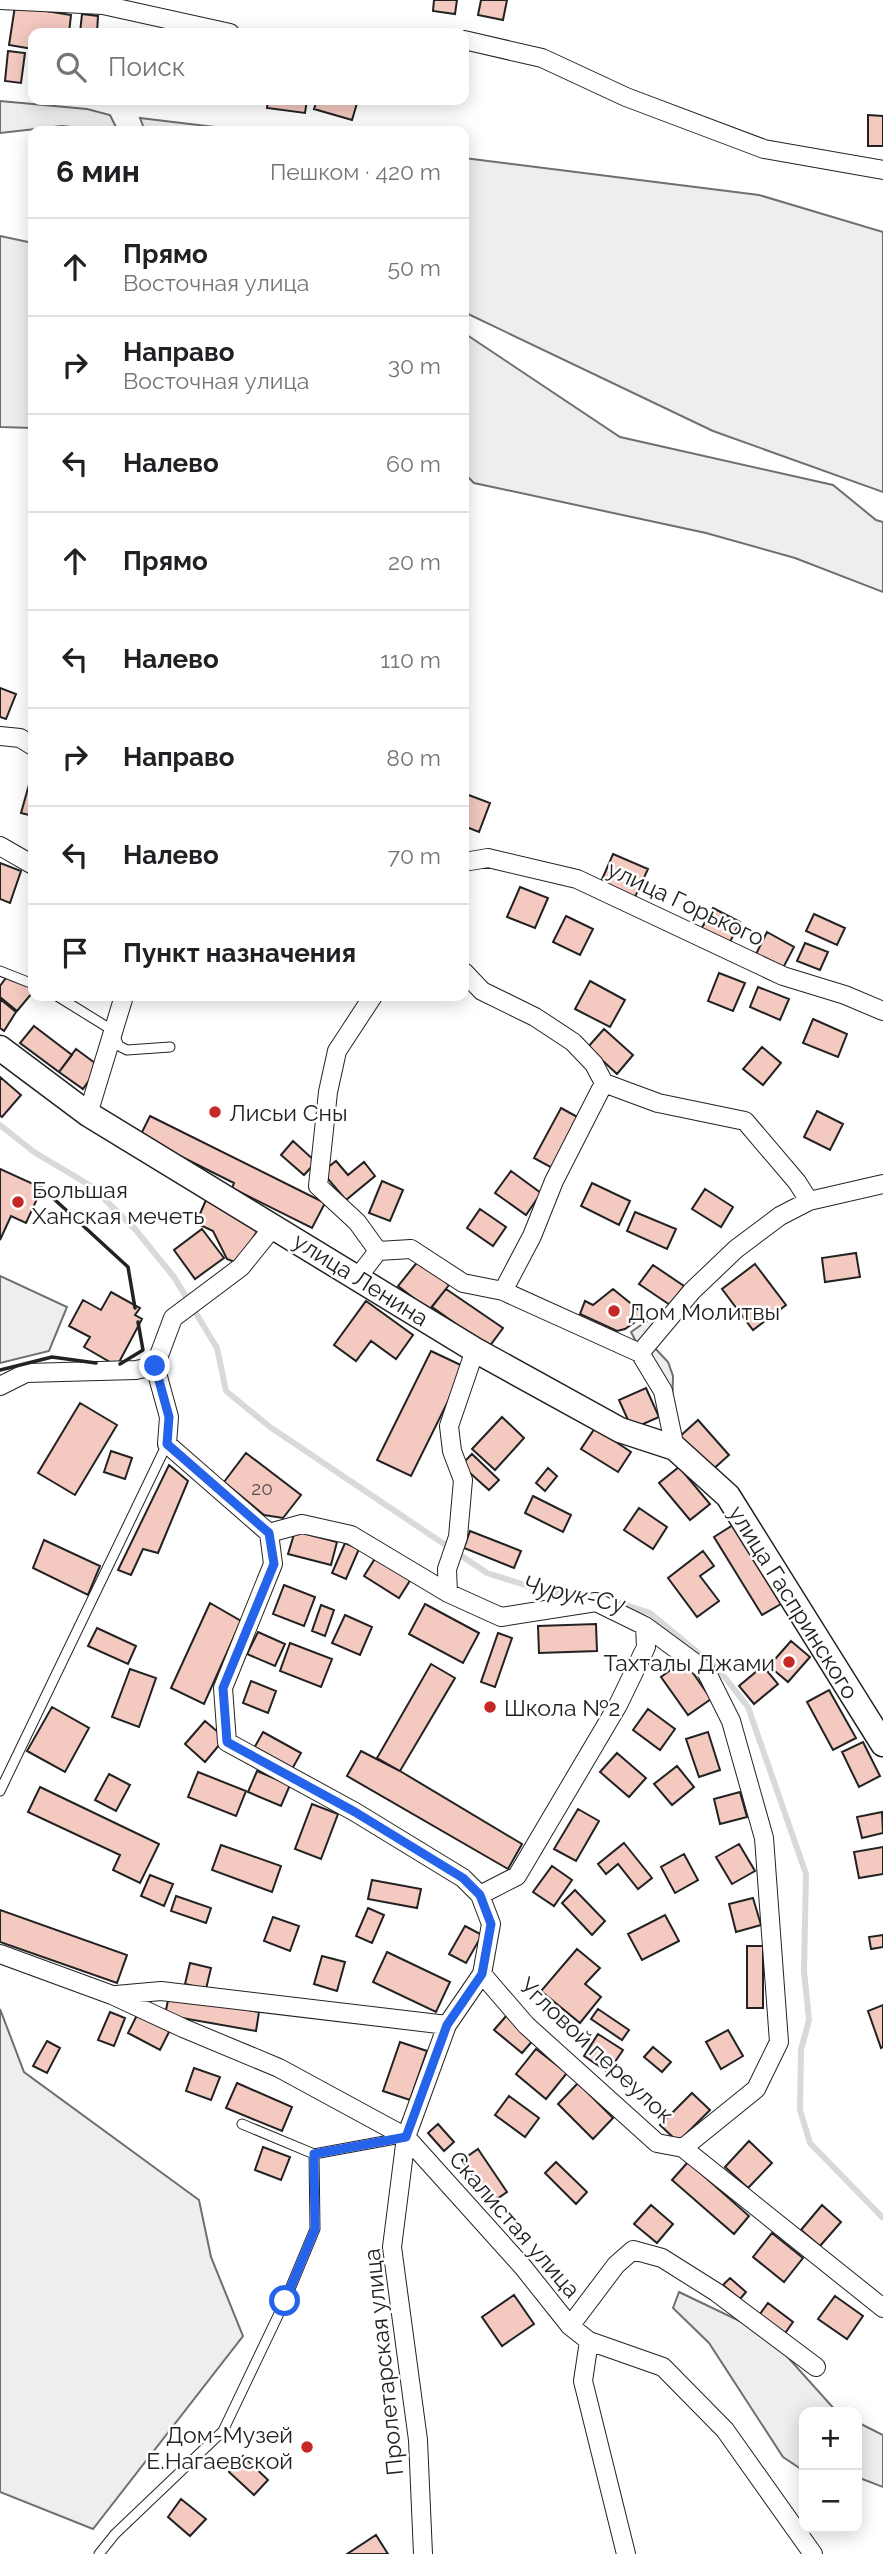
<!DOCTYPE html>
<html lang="ru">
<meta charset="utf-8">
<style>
:root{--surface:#fff;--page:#f2f2f2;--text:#202124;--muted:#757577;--line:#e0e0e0}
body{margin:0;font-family:Raleway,sans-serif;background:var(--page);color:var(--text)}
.controls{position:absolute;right:21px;bottom:21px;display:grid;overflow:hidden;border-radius:14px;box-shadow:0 4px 18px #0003}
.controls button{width:63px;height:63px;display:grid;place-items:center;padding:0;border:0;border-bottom:2px solid var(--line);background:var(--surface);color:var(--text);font:35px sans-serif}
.stop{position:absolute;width:21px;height:21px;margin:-16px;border:5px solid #2563eb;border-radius:50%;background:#fff}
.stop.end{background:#2563eb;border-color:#fff;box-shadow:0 2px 7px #0008}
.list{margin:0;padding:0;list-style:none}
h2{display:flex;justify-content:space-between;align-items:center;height:91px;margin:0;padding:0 28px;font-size:30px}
h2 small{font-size:23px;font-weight:400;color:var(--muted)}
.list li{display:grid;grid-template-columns:46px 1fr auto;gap:21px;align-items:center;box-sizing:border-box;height:98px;padding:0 28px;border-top:2px solid var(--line)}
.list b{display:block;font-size:26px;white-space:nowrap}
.list p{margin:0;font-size:23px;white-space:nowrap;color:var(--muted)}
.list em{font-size:23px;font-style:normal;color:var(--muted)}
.icon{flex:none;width:38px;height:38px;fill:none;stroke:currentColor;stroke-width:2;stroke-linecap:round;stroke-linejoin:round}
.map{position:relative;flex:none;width:883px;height:2554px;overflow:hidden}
.search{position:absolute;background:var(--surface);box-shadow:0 4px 18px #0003;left:28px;top:28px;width:441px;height:77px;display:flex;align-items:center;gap:18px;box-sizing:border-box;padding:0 24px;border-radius:14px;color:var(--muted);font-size:26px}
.panel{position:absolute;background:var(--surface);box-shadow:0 4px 18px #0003;left:28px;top:126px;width:441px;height:875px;border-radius:14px}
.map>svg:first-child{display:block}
.green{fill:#eee;stroke:#6f6f6f;stroke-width:2}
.parking{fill:#ededed;stroke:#6f6f6f;stroke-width:2}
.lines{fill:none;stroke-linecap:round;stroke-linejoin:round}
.stream{stroke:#d9d9d9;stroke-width:6}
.building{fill:#f3c9c0;stroke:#222;stroke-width:2}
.lane-casing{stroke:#222;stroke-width:11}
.street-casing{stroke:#222;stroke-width:20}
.secondary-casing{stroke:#222;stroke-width:27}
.lane{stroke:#fff;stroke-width:9}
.street{stroke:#fff;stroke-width:18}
.secondary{stroke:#fff;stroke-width:24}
.wall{stroke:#222;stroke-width:3.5}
.route{stroke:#2563eb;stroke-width:9}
.poi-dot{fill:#c62828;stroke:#fff;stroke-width:2.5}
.labels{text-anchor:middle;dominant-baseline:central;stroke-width:5;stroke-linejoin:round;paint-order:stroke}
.number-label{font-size:19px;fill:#564c4a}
.street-label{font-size:23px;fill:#222;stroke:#fff}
.poi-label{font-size:23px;fill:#222;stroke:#fff;text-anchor:start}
.water-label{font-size:24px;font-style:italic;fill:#222;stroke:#fff}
</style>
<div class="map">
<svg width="883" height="2554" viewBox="0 0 883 2554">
<rect width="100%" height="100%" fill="#fff"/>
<path class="green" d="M0,101l87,8 23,6 6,12 -7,4 -47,-5 -62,7z
M140,118l108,13h-103z
M464,158l295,37 124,37v260l-170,-61 -249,-119z
M0,236l33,7v185l-33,-1z
M464,333l156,104 213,48 43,35 7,2v70l-88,-34 -89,-25 -232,-50 -10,-10z
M0,1276l67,31 -18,44 -49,12z
M0,2009l24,63 175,128 12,57 32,79 -150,193 -93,-37z
M679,2292l88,42 70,78h-33v59l-21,-14 -74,-114 -36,-35z
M857,2422l26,13v52l-26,-10z"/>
<path class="parking" d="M654,1316l9,8 -10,22 15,16 5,14 -1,35 -41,-79z"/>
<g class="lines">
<path class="stream" d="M0,1125l34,27 57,34 44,43 39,48 43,71 9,43 44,36 217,146 57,18 47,5
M602,1597l48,16 69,57 29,37 58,167 -2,97 5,49 -8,30 -1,60 10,33 73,75"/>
</g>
<path class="building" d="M434,0h23l-2,14 -22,-3z
M481,0h26l-4,20 -25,-5z
M15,6l56,9 -2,18h-36v16l-24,-4z
M82,14l16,2 -1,17h-17z
M8,51l17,2 -4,30 -16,-2z
M268,100h39l-2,13 -38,-5z
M317,100h41l-6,20 -38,-11z
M868,115l15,1v30h-15z
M0,688l16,6 -10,25 -6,-2z
M30,781l3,1v34l-12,-3z
M466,794l24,9 -11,29 -15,-6v-25z
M613,854l35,15 -14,30 -34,-15z
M0,863l21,8 -11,32 -10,-4z
M520,887l28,11 -13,30 -28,-11z
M713,908l27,14 -12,24 -28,-15z
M814,914l31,14 -8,17 -31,-14z
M566,916l27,13 -13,26 -27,-13z
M767,932l27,15 -12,23 -27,-14z
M805,943l23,9 -8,18 -23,-9z
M719,973l26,10 -12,28 -25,-10z
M8,975l25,11v6l-16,19 -17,-14v-11z
M590,981l35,19 -15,27 -35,-18z
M758,987l31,12 -9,21 -30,-13z
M0,999l16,13 -12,19 -4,-3z
M813,1019l34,15 -9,23 -35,-14z
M34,1026l38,29 -13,17 -39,-29z
M604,1029l29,26 -16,19 -29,-27z
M762,1047l19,16 -18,22 -20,-16z
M76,1049l23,17 -16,23 -24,-17z
M0,1077l21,18 -19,22 -2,-1z
M561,1108l20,11 -27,50 -20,-11z
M817,1111l26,13 -13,26 -26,-13z
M150,1116l175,87 -13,25 -80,-40 2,-5 -94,-47z
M293,1141l23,21 -12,13 -23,-20z
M336,1161l12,14 16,-13 11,14 -29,24 -24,-28z
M0,1169l42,19 -16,35 -15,-7 -11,24z
M511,1171l30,22 -15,22 -31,-22z
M382,1181l21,9 -13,31 -21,-8z
M592,1183l38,18 -11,24 -38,-19z
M705,1189l28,18 -12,20 -29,-18z
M206,1200l52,30 -21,33 -10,-4 -14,-28 -17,-8z
M480,1209l26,18 -13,19 -26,-18z
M635,1212l41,17 -9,20 -40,-18z
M202,1229l22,29 -29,21 -21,-29z
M856,1253l4,24 -35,5 -3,-24z
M419,1260l30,25 -20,25 -31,-24z
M755,1264l31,41 -33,25 -31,-41z
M653,1265l31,21 -14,19 -31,-21z
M446,1289l57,39 -14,19 -57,-40z
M613,1289l32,26 -20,14 -8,2 -37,-17 5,-13 8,4z
M111,1292l29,16 -5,7 7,4 -25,47 -33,-19 6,-10 -21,-11 14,-26 18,10z
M366,1301l47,34 -17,24 -25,-18 -15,20 -22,-16z
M431,1351l34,16 -54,109 -34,-16z
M646,1388l13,29 -27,12 -13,-29z
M80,1403l37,22 -42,70 -37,-22z
M502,1417l22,21 -29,32 -23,-21z
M698,1420l31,35 -19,17 -32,-34z
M595,1428l36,24 -13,20 -37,-23z
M111,1451l21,7 -7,21 -21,-7z
M246,1453l55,42 -18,23 -19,-3 -40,-33z
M472,1454l27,26 -10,10 -28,-25z
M169,1465l19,16 -30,72 -15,-4 -12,26 -13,-5z
M679,1467l31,37 -20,16 -31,-37z
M548,1468l9,8 -12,15 -9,-8z
M533,1496l38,19 -8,17 -38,-19z
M639,1508l28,19 -14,22 -29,-19z
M733,1525l48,79 -19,11 -48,-78z
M295,1531l42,11 -6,23 -43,-11z
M470,1531l51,20 -7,17 -50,-20z
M44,1540l56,26 -12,29 -55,-27z
M345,1543l14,6 -13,30 -14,-6z
M703,1551l11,15 -14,10 19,25 -22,16 -29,-39z
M376,1557l35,22 -12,19 -35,-22z
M284,1585l31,12 -11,29 -31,-12z
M210,1603l31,18 -37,83 -33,-16z
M425,1604l54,29 -16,30 -54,-29z
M321,1605l13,5 -9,26 -13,-5z
M345,1615l27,12 -12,28 -28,-12z
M596,1624l1,27 -58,2 -1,-27z
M97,1628l39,18 -8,18 -40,-18z
M258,1632l27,12 -10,22 -28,-12z
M498,1633l14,5 -17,49 -14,-5z
M791,1641l19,16 -22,25 -19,-16z
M290,1643l42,16 -11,28 -41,-16z
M684,1660l27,39 -23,16 -27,-38z
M431,1664l24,14 -55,93 -23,-13z
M763,1666l15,18 -24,20 -15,-18z
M130,1669l26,9 -17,49 -27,-10z
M251,1681l25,10 -8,22 -25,-10z
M829,1690l27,48 -23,12 -26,-48z
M52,1707l37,21 -24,44 -38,-21z
M648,1709l27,20 -15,21 -27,-20z
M205,1721l20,17 -20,24 -20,-18z
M263,1732l38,21 -10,18 -38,-21z
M708,1732l12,38 -21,7 -13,-38z
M863,1742l17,34 -21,11 -17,-35z
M361,1751l39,20 122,73 -14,25 -161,-93z
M617,1753l29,25 -17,19 -29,-25z
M677,1766l17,21 -22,18 -18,-21z
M257,1771l33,14 -9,21 -33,-14z
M198,1772l48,19 -10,25 -48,-19z
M109,1774l21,11 -14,26 -21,-11z
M40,1787l119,57 -19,39 -27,-13 7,-15 -92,-43z
M740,1792l7,25 -27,7 -6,-25z
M312,1804l26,10 -17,45 -26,-10z
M578,1809l21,12 -23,40 -22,-12z
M882,1812l1,21 -21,5 -5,-21z
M624,1843l28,35 -14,11 -20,-25 -12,10 -8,-10z
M739,1844l16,27 -23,13 -16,-27z
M221,1845l60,21 -9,26 -60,-22z
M883,1847v27l-24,4 -5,-26z
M684,1854l14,26 -23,13 -14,-26z
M552,1866l20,14 -18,26 -21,-14z
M150,1875l23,9 -9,22 -23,-10z
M372,1880l49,9 -4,19 -49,-9z
M575,1890l30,31 -13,14 -30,-32z
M176,1896l35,12 -5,15 -35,-12z
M753,1898l8,27 -25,7 -7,-28z
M368,1908l16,7 -12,28 -16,-7z
M0,1910l127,45 -10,28 -117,-41z
M665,1915l14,26 -37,19 -14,-26z
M273,1917l26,9 -9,25 -26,-10z
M465,1926l17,9 -16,28 -17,-9z
M883,1935v12l-12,2 -2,-12z
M747,1946h16v62h-16z
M577,1949l23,19 -15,16 16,13 -21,26 -39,-32z
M387,1952l63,30 -14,30 -63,-30z
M322,1956l23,6 -8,29 -23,-7z
M190,1963l21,5 -5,21 -21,-5z
M169,1995l90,17 -3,19 -91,-16z
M883,2005v42l-2,1 -13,-37z
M598,2009l31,21 -7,10 -31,-21z
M110,2012l15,6 -11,28 -16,-6z
M138,2013l32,17 -10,20 -32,-17z
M507,2015l28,23 -13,15 -28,-23z
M728,2030l15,26 -22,13 -15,-27z
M598,2034l25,16 -15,22 -24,-16z
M47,2041l13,7 -13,25 -14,-7z
M400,2042l27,9 -17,49 -27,-9z
M653,2047l18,15 -9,10 -18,-15z
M536,2049l31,24 -21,26 -30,-25z
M194,2068l26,9 -9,23 -25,-9z
M237,2083l55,24 -10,24 -56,-23z
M578,2083l35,35 -20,21 -35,-35z
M692,2093l18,17 -32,32 -18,-17z
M509,2096l30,22 -14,19 -30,-22z
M438,2124l16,18 -10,9 -16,-18z
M749,2141l23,22 -24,25 -23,-21z
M263,2147l27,10 -9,23 -26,-10z
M478,2149l29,43 -16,11 -29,-43z
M556,2162l31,30 -11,12 -31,-31z
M688,2162l61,54 -15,18 -62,-54z
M651,2205l22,19 -16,19 -23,-19z
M822,2205l19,17 -21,24 -19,-16z
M772,2233l31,25 -19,24 -31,-25z
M730,2278l16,14 -6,7 -17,-14z
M514,2295l20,29 -32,22 -20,-29z
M835,2296l28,20 -16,23 -29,-20z
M768,2303l25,19 -10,14 -26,-18z
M243,2456l25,24 -14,15 -25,-23z
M181,2499l25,20 -16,17 -22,-19z
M376,2535l12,19h-41z"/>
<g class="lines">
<defs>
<path id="lane" d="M0,971l33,13
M57,996l55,34 7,16 8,4 43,-3
M0,1791l167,-347
M242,2124l72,30
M99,2554l16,-20 108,-103 62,-130 30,-72 -1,-75 87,-16"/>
<path id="street" d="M0,0l103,5 127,28
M464,40l78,18 84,39 138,52 119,21
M0,736l20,2 13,8
M0,846l33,19
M464,862l24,-4 89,21 206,97 62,19 38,16
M464,972l18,19 53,26 38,25 21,22 10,19 54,20 87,18 52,61 12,19
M373,996l-36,55 -9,41 -10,94 39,36 21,29
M88,1114l36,-118
M358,1277l20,-26 33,-2 52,34 40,8 137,62
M503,1291l29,-55 22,-55 50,-98
M155,1366l14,51 -2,27 102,89 4,31 -50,124 4,54 128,70 108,66 17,17 11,29 -9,50 -35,51 -41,112 -14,110 26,193 5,114
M155,1366l18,-48 68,-51 33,-41
M0,1386l26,-13 110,-3 19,-4
M675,1448l-12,-57 -23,-38 52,-62 44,-42 44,-33 29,-15 74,-17
M269,1533l33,-9 49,11 97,58 53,24 95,-15 49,24 61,45 25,50 33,117 15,204 -23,47 -73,59
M448,1593l-1,-24 11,-32 5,-57 -11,-29 -3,-25 26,-76
M480,1895l37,-19 101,-171 28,-58 -1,-21
M0,1954l112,41 71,33 96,40 127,69 117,130 47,59 19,15 74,26 62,63 88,124
M482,1974l44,51 131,118 26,5 200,160
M116,1995l45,-4 286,34
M570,2326l46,-61 17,-15 29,8 54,34 100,75
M589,2341l-6,40 43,173"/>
<path id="secondary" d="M0,1048l88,66 387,236 145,80 55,18 53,48 155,248"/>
</defs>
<use href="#lane" class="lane-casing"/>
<use href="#street" class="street-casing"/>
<use href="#secondary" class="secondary-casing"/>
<use href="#lane" class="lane"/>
<use href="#street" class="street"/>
<use href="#secondary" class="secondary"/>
<path class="wall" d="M42,1188l86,79 7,41
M120,1364l23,-14 -5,-28
M0,1370l52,-13 44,6"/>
</g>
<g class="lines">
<path class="route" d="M155,1366l14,51 -2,27 102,89 5,31 -51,124 4,54 128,70 108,66 17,17 11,29 -9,50 -35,51 -41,112 -92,17 1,75 -30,72"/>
</g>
<g class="poi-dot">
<circle cx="215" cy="1112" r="7"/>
<circle cx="18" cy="1202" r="7"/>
<circle cx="614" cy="1311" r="7"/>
<circle cx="789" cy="1662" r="7"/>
<circle cx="490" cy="1707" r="7"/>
<circle cx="307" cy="2447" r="7"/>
</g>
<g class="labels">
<g class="number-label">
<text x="262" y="1488">20</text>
</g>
<g class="street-label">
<text transform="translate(686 903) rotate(25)">улица Горького</text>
<text transform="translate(361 1279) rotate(32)">улица Ленина</text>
<text transform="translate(794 1602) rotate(58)">улица Гаспринского</text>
<text transform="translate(597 2050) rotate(43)">Угловой переулок</text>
<text transform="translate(515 2224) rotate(49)">Скалистая улица</text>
<text transform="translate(383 2362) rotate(-96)">Пролетарская улица</text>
</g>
<g class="poi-label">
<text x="229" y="1112">Лисьи Сны</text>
<text x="32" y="1189">Большая<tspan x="32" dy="26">Ханская мечеть</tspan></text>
<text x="628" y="1311">Дом Молитвы</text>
<text x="775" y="1662" text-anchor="end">Тахталы Джами</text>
<text x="504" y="1707">Школа №2</text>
<text x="293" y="2434" text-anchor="end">Дом-Музей<tspan x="293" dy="26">Е.Нагаевской</tspan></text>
</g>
<g class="water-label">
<text transform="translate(574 1594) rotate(12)">Чурук-Су</text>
</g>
</g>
</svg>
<div class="controls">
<button>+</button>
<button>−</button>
</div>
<div class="stop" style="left:285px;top:2301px"></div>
<div class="stop end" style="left:155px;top:1366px"></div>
<div class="search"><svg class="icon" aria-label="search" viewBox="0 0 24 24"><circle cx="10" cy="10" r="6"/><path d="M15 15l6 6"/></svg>Поиск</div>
<section class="panel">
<h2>6 мин<small>Пешком · 420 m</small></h2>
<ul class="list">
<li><svg class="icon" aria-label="ahead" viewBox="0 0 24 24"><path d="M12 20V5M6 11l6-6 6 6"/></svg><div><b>Прямо</b><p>Восточная улица</p></div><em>50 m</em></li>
<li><svg class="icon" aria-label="right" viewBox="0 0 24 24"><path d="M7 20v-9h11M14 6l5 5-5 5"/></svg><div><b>Направо</b><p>Восточная улица</p></div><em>30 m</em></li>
<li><svg class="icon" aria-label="left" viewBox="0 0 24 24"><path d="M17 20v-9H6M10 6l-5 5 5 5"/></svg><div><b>Налево</b></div><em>60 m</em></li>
<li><svg class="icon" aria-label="ahead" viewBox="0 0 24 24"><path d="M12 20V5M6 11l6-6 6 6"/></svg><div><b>Прямо</b></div><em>20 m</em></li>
<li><svg class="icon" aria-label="left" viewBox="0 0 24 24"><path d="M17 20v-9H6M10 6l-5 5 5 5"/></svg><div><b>Налево</b></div><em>110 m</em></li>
<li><svg class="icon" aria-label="right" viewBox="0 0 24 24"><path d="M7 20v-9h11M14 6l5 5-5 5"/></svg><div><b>Направо</b></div><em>80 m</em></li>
<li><svg class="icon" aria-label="left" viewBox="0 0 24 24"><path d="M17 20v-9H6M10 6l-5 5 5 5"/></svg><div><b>Налево</b></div><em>70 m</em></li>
<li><svg class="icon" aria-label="arrive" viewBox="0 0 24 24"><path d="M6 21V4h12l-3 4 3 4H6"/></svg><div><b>Пункт назначения</b></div></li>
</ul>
</section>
</div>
